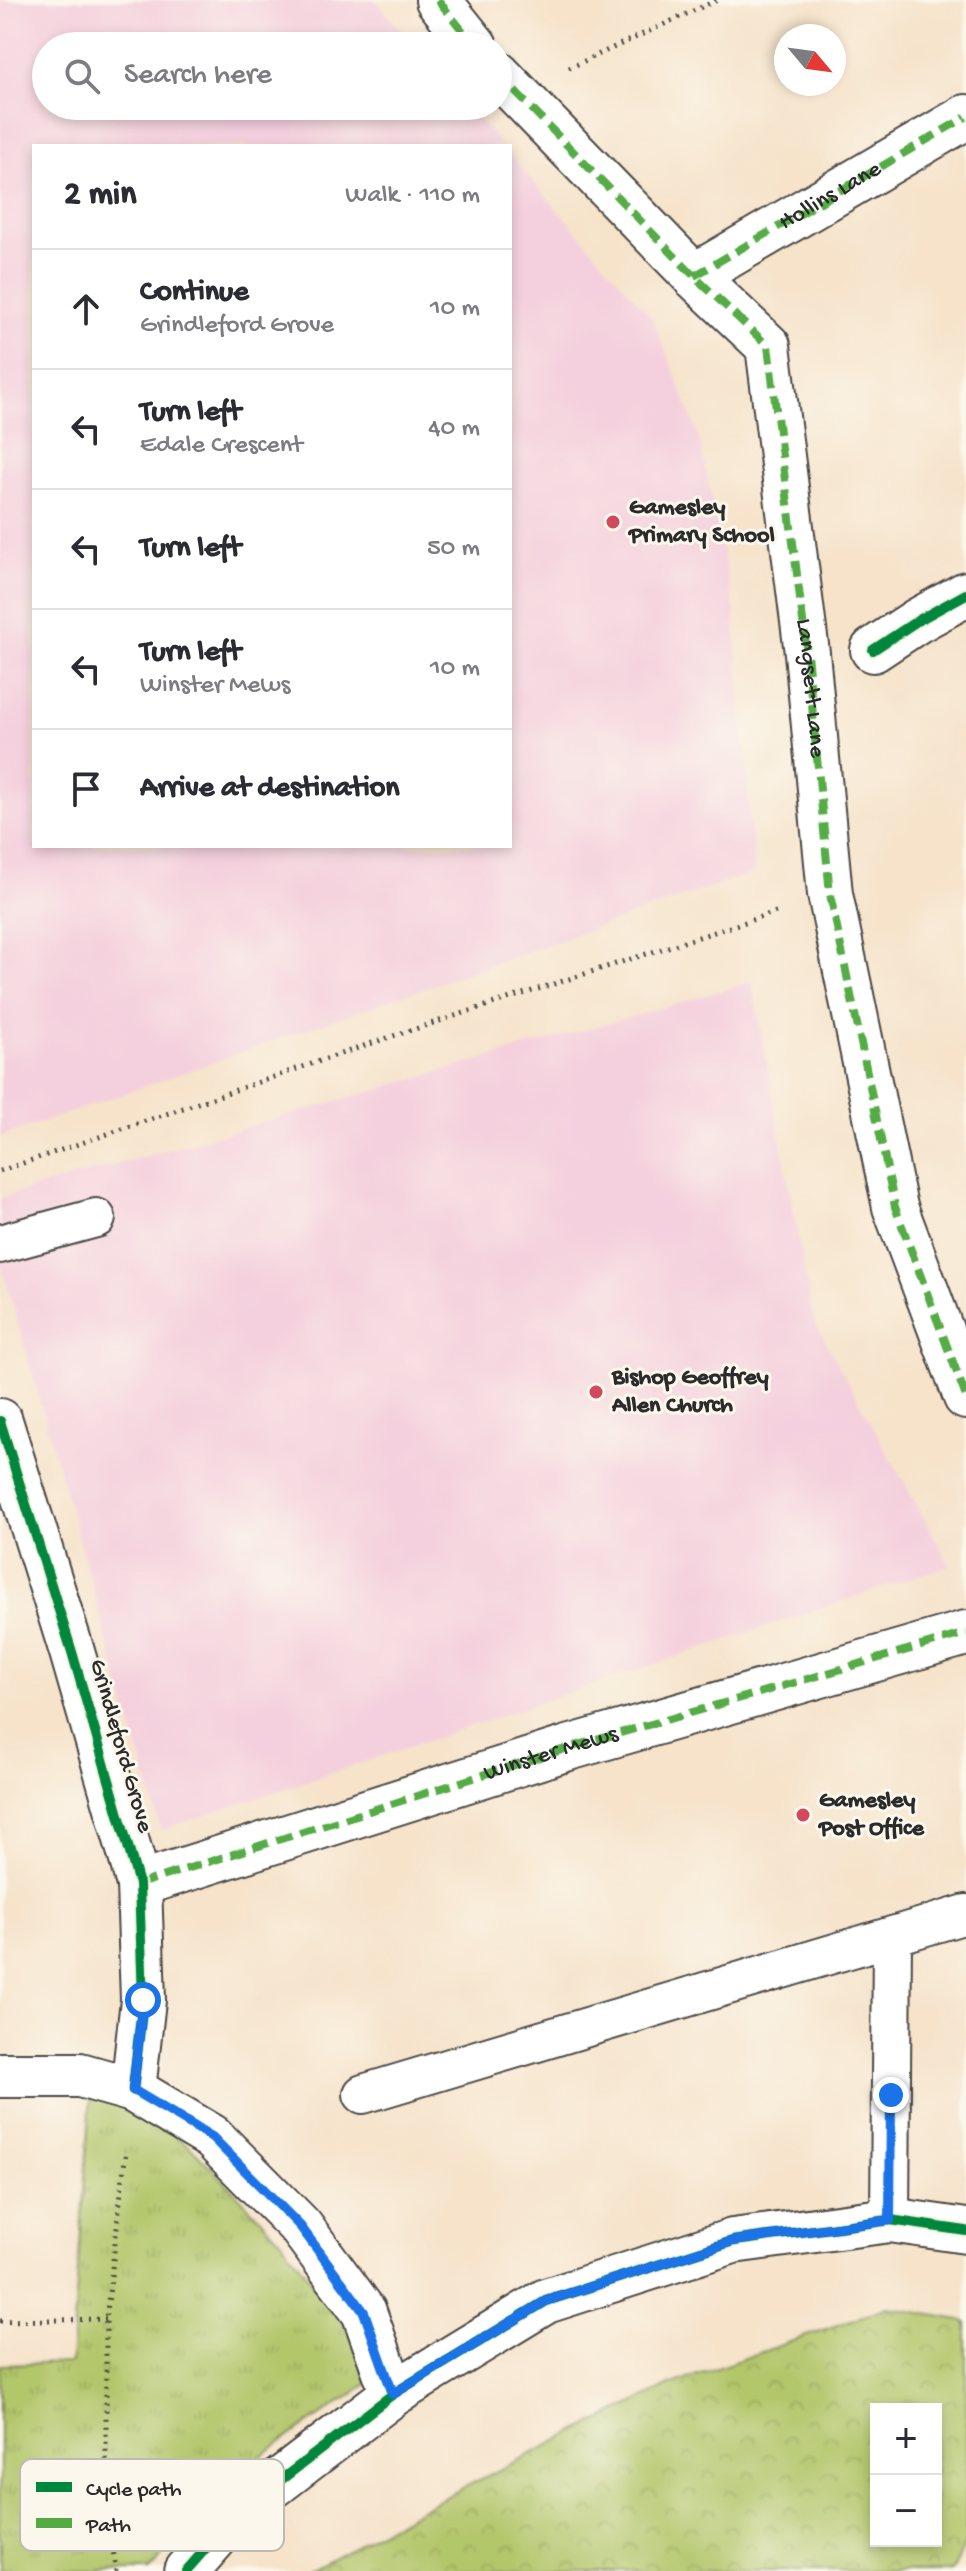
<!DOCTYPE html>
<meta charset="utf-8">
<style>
:root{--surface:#fff;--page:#f2f2f3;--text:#2b2b33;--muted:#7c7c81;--line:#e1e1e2}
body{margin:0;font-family:"Gochi Hand",sans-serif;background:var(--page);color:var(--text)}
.controls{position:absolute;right:24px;bottom:24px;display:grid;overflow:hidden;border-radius:0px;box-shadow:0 4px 12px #0003}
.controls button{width:72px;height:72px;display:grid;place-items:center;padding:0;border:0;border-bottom:2px solid var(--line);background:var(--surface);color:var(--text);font:40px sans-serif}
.compass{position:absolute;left:774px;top:24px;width:72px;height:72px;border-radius:50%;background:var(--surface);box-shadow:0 4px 12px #0003;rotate:119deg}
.stop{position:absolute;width:24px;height:24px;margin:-18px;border:6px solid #1a73e8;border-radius:50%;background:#fff}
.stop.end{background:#1a73e8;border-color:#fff;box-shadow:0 2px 8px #0008}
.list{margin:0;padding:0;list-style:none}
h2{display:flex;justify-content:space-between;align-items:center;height:104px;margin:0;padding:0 32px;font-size:34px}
h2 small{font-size:26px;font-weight:400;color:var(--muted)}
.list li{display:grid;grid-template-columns:52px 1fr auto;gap:24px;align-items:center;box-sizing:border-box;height:120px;padding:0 32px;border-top:2px solid var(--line)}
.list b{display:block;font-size:30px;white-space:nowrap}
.list p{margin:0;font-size:26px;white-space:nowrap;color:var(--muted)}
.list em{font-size:26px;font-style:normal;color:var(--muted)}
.icon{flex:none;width:44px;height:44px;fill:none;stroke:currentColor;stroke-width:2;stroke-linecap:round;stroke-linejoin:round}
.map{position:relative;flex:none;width:966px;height:2571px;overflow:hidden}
.search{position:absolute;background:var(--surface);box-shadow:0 4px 12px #0003;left:32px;top:32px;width:480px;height:88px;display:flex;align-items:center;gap:20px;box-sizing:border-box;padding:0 28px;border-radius:44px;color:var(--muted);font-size:30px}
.panel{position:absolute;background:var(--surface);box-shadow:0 4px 12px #0003;left:32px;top:144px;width:480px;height:704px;border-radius:0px}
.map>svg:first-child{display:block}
.built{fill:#f4cfdd}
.grass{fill:url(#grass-tufts);stroke:#6e784a;stroke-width:2}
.park{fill:url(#park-crowns);stroke:#6e784a;stroke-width:2;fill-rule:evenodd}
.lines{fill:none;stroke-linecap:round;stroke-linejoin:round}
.lane-casing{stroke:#494743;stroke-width:42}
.street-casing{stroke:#494743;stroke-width:48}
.path{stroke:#494743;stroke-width:5;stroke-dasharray:2 6;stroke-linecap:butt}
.lane{stroke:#fff;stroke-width:38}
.street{stroke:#fff;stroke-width:44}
.quiet{stroke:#54ab44;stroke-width:8;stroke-dasharray:16 8;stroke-linecap:butt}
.cycleway-casing{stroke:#fbf7ec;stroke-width:15}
.cycleway{stroke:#00873e;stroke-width:10}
.route{stroke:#1a73e8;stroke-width:10}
.poi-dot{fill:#d1495b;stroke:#fbf7ec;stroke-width:3}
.labels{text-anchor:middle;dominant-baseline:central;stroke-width:6;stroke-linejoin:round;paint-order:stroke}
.street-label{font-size:24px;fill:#2b2b2b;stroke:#fbf7ec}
.poi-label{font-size:24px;font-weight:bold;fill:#2b2b2b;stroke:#fbf7ec;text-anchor:start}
.key{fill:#fbf7ec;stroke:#bdbab2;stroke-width:2}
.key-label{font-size:22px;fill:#2b2b2b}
</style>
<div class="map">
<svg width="966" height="2571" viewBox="0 0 966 2571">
<defs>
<pattern id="grass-tufts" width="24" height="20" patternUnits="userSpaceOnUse" patternTransform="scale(2)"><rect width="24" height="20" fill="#b2c66a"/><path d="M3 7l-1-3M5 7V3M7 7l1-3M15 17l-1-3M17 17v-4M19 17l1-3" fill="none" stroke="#99aa5c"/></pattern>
<pattern id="park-crowns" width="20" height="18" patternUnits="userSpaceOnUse" patternTransform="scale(2)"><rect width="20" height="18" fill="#b2c66a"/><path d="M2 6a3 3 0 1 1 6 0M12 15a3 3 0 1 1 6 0" fill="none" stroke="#99aa5c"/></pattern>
</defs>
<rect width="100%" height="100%" fill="#fbf7ec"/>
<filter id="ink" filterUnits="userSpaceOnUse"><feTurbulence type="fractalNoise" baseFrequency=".0125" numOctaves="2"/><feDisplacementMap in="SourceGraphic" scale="16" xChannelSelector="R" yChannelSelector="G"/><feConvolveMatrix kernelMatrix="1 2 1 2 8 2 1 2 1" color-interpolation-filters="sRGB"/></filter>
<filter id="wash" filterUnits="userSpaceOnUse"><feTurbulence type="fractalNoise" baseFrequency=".006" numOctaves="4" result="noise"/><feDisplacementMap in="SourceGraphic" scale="32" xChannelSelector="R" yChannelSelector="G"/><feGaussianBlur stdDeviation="1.8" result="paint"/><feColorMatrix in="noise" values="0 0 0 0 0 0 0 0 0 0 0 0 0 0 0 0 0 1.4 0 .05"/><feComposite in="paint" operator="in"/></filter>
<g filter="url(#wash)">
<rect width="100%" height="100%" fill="#f6e3ca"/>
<path class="built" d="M0,0h375l40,46h-369v60h421l35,40h-468v700h476v-691l143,164 46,117 35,173 20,263 -754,265z
M752,982l61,337 137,246 -789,265 -161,-570v-62z"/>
<path class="grass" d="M91,2095l55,18 49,38 85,88 68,91 19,54 -148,100 -69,87h-150v-206l71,-2z"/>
<path class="park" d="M887,2307l79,14v221l-14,29h-644l131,-71 231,-115zM876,2409h60v132h-60z"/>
</g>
<g filter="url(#ink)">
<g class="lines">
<defs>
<path id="lane" d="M0,1244l96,-26
M363,2094l603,-180
M890,2220l2,-284"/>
<g id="street">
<path d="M438,0l37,46"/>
<path id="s1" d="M498,74l196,202 74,70 39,307 23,241 65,313 71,190"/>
<path id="s2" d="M694,276l272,-159"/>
<path d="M873,650l44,-29 49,-27"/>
<path d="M0,1421l72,231 67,232 4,116 -10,90"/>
<path id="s3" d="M139,1884l426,-135 401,-116"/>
<path d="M0,2075h80l53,15 79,47 88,89 64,86 29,82"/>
<path d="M186,2571l49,-56 158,-121 153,-93 187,-60 157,-21 76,11"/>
</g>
</defs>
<use href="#lane" class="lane-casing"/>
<use href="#street" class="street-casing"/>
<path class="path" d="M569,68l148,-68
M0,1171l387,-133 389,-126
M0,2321l106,-2
M116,2571l-10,-71v-181l20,-168"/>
<use href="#lane" class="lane"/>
<use href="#street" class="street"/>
<path class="quiet" d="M438,0l37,46
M498,74l196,202 74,70 39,307 23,241 65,313 71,190
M694,276l272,-159
M139,1884l426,-135 401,-116"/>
<defs>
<path id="cycleway" d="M873,650l44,-29 49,-27
M0,1421l72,231 67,232 4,116 -10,90
M186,2571l49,-56 158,-121 153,-93 187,-60 157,-21 76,11"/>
</defs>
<use href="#cycleway" class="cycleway-casing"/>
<use href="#cycleway" class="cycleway"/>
</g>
</g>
<g class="lines" filter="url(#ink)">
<path class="route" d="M143,2000l-10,90 79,47 88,89 64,86 29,82 153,-93 187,-60 157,-21 1,-125"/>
</g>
<g class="poi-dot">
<circle cx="613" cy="522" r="8"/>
<circle cx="596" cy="1392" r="8"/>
<circle cx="803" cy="1815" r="8"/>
</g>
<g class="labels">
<g class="street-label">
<text stroke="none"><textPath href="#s2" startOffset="158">Hollins Lane</textPath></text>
<text stroke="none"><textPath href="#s1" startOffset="728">Langsett Lane</textPath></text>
<text transform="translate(120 1746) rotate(74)">Grindleford Grove</text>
<text stroke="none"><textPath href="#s3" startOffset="432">Winster Mews</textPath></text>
</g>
<g class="poi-label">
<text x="629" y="508">Gamesley<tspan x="629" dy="28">Primary School</tspan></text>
<text x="612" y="1378">Bishop Geoffrey<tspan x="612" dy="28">Allen Church</tspan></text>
<text x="819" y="1801">Gamesley<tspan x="819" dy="28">Post Office</tspan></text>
</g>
</g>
<rect x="20" y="2459" width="264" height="92" rx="12" class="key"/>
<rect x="36" y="2482" width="36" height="10" fill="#00873e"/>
<rect x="36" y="2518" width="36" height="10" fill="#54ab44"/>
<g class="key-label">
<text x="86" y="2495">Cycle path</text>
<text x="86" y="2531">Path</text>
</g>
</svg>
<div class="controls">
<button>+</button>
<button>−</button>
</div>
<svg class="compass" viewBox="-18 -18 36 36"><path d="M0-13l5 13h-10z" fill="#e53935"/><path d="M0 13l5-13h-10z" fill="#7c7c81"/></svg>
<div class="stop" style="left:143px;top:2000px"></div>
<div class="stop end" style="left:891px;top:2095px"></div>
<div class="search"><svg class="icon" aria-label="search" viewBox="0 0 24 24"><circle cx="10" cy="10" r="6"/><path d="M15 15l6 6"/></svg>Search here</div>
<section class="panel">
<h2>2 min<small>Walk · 110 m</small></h2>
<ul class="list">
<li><svg class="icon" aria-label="ahead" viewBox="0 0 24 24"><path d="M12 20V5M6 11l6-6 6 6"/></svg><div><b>Continue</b><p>Grindleford Grove</p></div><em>10 m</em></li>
<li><svg class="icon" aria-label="left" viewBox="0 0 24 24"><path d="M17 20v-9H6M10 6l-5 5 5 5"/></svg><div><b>Turn left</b><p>Edale Crescent</p></div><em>40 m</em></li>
<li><svg class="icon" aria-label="left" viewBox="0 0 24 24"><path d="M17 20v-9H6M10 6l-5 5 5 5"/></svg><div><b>Turn left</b></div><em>50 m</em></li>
<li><svg class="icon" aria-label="left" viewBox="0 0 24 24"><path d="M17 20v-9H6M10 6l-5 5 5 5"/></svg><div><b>Turn left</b><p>Winster Mews</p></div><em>10 m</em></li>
<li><svg class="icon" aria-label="arrive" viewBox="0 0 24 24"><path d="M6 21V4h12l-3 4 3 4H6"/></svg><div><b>Arrive at destination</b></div></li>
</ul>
</section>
</div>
